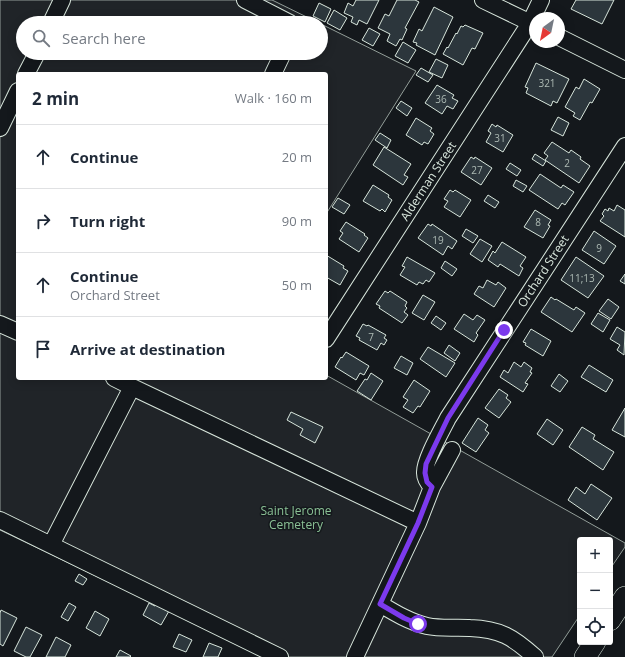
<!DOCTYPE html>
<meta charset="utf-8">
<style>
:root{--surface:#fff;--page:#f6f6f7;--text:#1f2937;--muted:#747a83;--line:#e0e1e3}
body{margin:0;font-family:"Open Sans",sans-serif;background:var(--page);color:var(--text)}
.controls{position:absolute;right:12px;bottom:12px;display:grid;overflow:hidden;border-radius:4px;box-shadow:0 2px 10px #0003}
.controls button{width:36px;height:36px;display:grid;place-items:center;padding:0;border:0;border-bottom:1px solid var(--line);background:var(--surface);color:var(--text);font:20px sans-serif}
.compass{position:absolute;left:529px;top:12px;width:36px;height:36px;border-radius:50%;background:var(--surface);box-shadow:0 2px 10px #0003;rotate:213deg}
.stop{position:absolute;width:12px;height:12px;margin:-9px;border:3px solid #7c3aed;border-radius:50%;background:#fff}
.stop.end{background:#7c3aed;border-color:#fff;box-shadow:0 1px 4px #0008}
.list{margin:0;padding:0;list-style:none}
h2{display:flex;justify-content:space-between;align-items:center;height:52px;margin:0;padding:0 16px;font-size:17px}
h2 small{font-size:13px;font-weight:400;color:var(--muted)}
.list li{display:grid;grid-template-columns:26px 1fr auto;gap:12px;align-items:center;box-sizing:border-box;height:64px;padding:0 16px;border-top:1px solid var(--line)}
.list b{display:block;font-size:15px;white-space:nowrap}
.list p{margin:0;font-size:13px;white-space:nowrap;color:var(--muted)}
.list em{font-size:13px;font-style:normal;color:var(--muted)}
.icon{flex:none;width:22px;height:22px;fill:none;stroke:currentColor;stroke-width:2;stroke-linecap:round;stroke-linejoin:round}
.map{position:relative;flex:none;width:625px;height:657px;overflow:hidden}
.search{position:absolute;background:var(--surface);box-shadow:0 2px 10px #0003;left:16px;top:16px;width:312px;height:44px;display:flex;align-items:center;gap:10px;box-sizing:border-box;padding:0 14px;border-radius:22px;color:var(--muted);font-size:15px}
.panel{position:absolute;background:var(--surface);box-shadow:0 2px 10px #0003;left:16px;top:72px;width:312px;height:308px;border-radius:4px}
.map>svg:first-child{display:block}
.green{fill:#202428;stroke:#939e99}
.building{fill:#2c363c;stroke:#d8e6dc}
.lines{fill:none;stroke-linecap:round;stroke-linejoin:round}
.minor-casing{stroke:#d8e6dc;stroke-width:18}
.major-casing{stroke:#d8e6dc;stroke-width:22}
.minor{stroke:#14181c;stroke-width:16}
.major{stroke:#14181c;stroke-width:21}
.route{stroke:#7c3aed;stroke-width:5}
.labels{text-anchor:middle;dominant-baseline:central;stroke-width:3;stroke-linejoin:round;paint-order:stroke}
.number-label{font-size:10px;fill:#adbab4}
.street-label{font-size:12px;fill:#d8e6dc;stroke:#14181c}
.park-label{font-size:12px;fill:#8ac095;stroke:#14181c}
</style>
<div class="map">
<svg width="625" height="657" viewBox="0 0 625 657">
<rect width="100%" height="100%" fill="#14181c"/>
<path class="green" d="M0,0h272l47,23h-296v30h298v-29l95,47 -90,143v-140h-308v304h308v-3l299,168v4l-15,22v-29h-30v75l-28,42h-287l-265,-127z"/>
<path class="building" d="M356,0h23l-12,24 -8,-4 -2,5 -6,-3 2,-5 -9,-4 4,-10 5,3z
M397,0h18l4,2 -14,26 2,1 -5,11 -2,-1 -4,7 -9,-5 3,-7 -12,-6 7,-14 4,2z
M576,0h38l-12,24 -31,-15z
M319,3l12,6 -6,13 -12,-6z
M434,7l19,10 -18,38 -19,-10 1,-2 -4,-1 6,-13 3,2z
M334,10l13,8 -7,12 -13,-7z
M465,25l18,8 -8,16 -3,-1 -9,17 -20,-11 4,-7 1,1 8,-15 1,1 4,-8 2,1z
M369,28l11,6 -7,12 -11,-6z
M403,42l13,8 -8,13 -13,-7z
M436,59l12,6 -6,13 -13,-6z
M536,63l33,16 -12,24 -4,-2 -2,5 -25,-13 2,-5 -3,-1z
M421,68l12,7 -5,7 -12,-7z
M584,79l16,10 -8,14 -2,-1 -10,18 -7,-4 2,-3 -10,-6 11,-20 3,2z
M437,85l17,10 -2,3 6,3 -5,8 -6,-3 -5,8 -17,-11z
M401,101l11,7 -5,8 -11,-8z
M558,117l11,6 -6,13 -12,-6z
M416,118l16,10 -2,3 4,3 -6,10 -4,-2 -2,3 -16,-10z
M492,124l4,3 1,-2 16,10 -10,17 -17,-10 5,-9 -3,-2z
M380,133l11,7 -4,8 -12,-8z
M552,142l17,11 2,-3 10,7 -1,2 10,7 -11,17 -34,-23 3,-4 -4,-3z
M384,147l27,17 -7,11 4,2 -5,8 -30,-20z
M535,154l11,7 -3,5 -11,-7z
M471,157l3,2 1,-2 17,11 -11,17 -20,-13z
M510,163l11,7 -4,6 -11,-7z
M540,174l21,14 2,-3 11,7 -9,13 -3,-2 -4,6 -29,-19z
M516,180l11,6 -4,6 -10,-6z
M373,185l16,10 -1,2 4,3 -7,12 -3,-3 -2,2 -17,-10z
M450,190l3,2 2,-2 16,10 -11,17 -16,-10 4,-6 -4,-2z
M488,195l11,7 -4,6 -11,-7z
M338,198l12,7 -6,9 -12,-7z
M617,205l8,5v27l-25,-16 4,-5 -2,-2 3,-5 3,2 1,-3 5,3z
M535,210l16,10 -3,5 2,1 -7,12 -19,-11z
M346,222l19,12 -1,1 4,3 -9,14 -20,-13 4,-6 -3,-2z
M428,224l3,2 1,-2 25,17 -5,8 -4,-3 -5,9 -25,-17z
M466,229l12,7 -5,7 -11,-7z
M594,231l22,15 -12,18 -22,-14z
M480,239l12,7 -10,16 -12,-8z
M502,242l24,15 -6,9 3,2 -4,8 -19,-12 -2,3 -10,-7 5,-9 2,2z
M326,255l18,11 -1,2 5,3 -8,14 -14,-8z
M407,257l28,16 -6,9 -3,-2 -3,4 -4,-2 -2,3 -17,-10 5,-8 -3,-1z
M576,257l28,19 -16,22 -27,-18z
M445,261l12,8 -5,7 -11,-8z
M625,274v10l-5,-3z
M487,280l9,5 2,-3 8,6 -12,19 -20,-13 5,-8 4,2z
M385,291l3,2 2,-2 17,11 -2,4 2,2 -3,4 4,3 -6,8 -23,-15 1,-2 -4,-2z
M423,295l12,7 -11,18 -12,-7z
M551,297l4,3 1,-1 18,11 2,-3 9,6 -13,19 -31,-20z
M608,299l11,8 -8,12 -12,-8z
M598,313l12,7 -7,12 -12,-8z
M464,314l9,6 4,-5 8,5 -9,13 2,2 -4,7 -20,-13z
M436,316l10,7 -5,7 -10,-7z
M363,324l4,2 1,-1 18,10 -2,3 3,2 -3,5 -3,-2 -4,7 -18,-10 1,-2 -4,-2z
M617,327l8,5 -1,23 -7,-5 3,-5 -10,-6z
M531,329l20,12 -8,15 -18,-11 1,-2 -3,-1z
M449,345l11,8 -5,8 -11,-8z
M428,347l27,16 -9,14 -26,-18z
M346,352l23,14 -5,9 -4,-2 -4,7 -21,-13 6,-10 1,1z
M401,356l12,7 -6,12 -13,-7z
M514,362l7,5 3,-5 8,6 -2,4 2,1 -7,10 3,1 -5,8 -23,-15 4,-7 4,3z
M589,365l24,15 -7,12 -25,-15z
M371,373l12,8 -12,19 -14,-9 8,-12 2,1z
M559,374l9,7 -8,11 -9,-6z
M414,380l16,11 -10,16 -2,-1 -5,7 -10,-6 5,-7 -5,-3z
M499,389l9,6 -2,3 5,4 -12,16 -14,-10z
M625,408v29l-13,-7z
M291,412l32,15 -8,16 -15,-8 3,-6 -16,-9z
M478,418l10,7 -3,5 4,3 -13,19 -14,-9z
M547,419l16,11 -10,15 -16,-11z
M582,427l13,8 -2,4 21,13 -11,18 -34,-23z
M591,484l21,14 -15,22 -29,-20 8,-13 9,7z
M79,574l8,5 -4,6 -8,-4z
M69,603l7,4 -8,14 -7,-4z
M149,603l6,3 1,-2 13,7 -8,14 -18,-10z
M1,610l16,8 -14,28 -3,-2v-31z
M95,611l14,8 -9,17 -14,-8z
M26,627l16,8 -12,22h-4l-12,-6z
M179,634l13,6 -6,12 -13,-5z
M56,637l15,8 -6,12h-19z
M209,643l13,5 -4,9h-15z
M120,650l11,6 -1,1h-14z"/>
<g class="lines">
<defs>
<path id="minor" d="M245,0l45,23
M483,0l52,25
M51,23l11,-23
M559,37l66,33
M26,74l11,-21
M273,74l10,-21
M0,128l18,-37
M0,324l18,8
M326,339l204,-316 11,-23
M114,378l18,9
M432,487l20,-37
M0,520l51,25
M380,604c15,9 30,18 47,22 14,3 29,1 43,2 30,1 43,9 65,29
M280,657l-229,-112 81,-158 286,136
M355,657l63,-134 14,-36c-4,-4 -7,-8 -7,-14 -1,-12 17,-43 23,-55l177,-272"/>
<path id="major" d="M610,620l15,-23
M585,657l10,-15"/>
</defs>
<use href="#minor" class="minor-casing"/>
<use href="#major" class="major-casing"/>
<use href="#minor" class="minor"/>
<use href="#major" class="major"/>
</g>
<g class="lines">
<path class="route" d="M418,624l-14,-6 -24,-14 38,-81 14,-36 -5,-5 -2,-9 1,-9 22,-46 56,-88"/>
</g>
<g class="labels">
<g class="number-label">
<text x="547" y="83">321</text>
<text x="441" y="99">36</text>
<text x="500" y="138">31</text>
<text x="567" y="163">2</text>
<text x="477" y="170">27</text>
<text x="538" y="222">8</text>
<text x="438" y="240">19</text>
<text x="599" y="248">9</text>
<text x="582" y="278">11;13</text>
<text x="371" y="337">7</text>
</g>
<g class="street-label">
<text transform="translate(428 181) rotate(-57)">Alderman Street</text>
<text transform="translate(543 271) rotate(-57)">Orchard Street</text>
</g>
<g class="park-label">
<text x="296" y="510">Saint Jerome<tspan x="296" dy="14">Cemetery</tspan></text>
</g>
</g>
</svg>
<div class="controls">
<button>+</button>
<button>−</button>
<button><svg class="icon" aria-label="locate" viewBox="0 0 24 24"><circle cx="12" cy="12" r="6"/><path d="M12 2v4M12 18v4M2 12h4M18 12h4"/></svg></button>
</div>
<svg class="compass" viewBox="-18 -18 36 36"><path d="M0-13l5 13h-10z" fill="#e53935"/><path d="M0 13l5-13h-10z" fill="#747a83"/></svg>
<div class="stop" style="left:418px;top:624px"></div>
<div class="stop end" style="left:504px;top:330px"></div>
<div class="search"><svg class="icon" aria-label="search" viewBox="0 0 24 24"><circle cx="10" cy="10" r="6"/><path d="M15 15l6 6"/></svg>Search here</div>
<section class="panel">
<h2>2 min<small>Walk · 160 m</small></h2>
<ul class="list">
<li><svg class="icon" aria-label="ahead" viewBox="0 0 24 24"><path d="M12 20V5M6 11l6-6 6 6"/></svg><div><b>Continue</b></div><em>20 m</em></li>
<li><svg class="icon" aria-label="right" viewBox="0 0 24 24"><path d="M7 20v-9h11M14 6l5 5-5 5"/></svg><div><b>Turn right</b></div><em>90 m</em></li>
<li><svg class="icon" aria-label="ahead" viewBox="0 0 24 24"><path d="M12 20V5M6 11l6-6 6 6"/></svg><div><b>Continue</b><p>Orchard Street</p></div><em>50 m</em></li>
<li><svg class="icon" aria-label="arrive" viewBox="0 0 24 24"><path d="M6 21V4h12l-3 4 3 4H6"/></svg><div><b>Arrive at destination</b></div></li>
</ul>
</section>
</div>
